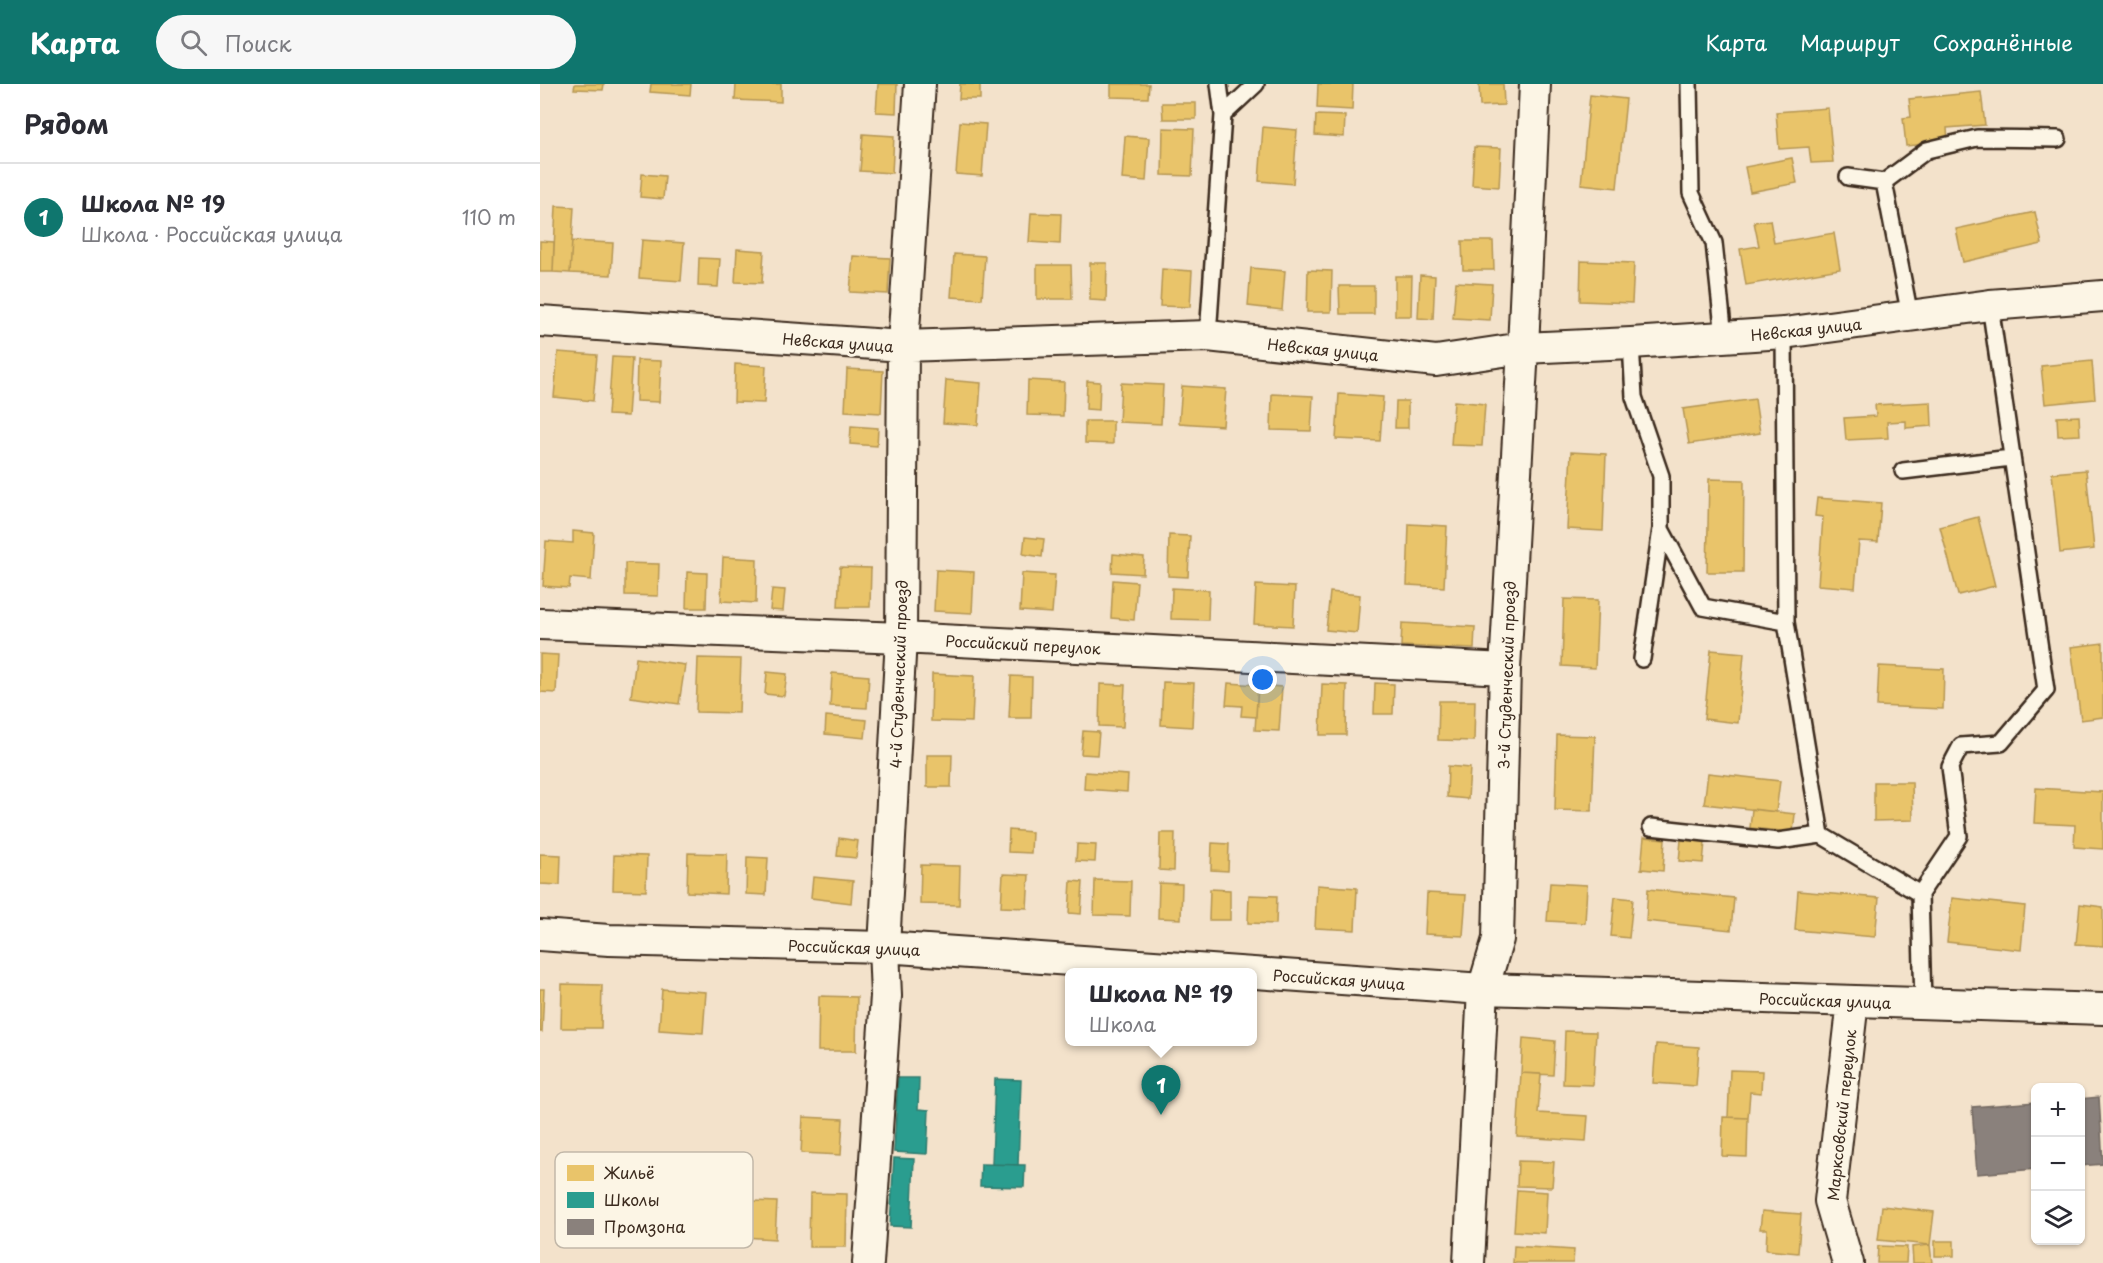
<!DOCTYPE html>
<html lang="ru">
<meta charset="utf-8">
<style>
:root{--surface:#fff;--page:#f7f7f7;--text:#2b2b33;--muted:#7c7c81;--line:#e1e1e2;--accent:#0f766e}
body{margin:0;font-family:"Playpen Sans",sans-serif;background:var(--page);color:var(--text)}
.controls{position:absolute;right:18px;bottom:18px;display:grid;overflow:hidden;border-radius:9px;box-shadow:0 2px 4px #0004}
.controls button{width:54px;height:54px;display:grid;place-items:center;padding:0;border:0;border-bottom:2px solid var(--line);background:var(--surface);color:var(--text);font:30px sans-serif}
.you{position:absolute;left:723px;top:596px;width:21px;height:21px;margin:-15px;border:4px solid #fff;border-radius:50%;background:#1a73e8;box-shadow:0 0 0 9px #1a73e833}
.badge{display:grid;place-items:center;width:39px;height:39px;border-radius:50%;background:var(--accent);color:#fff;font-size:20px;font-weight:700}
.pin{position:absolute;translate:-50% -50px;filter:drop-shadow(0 2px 3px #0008)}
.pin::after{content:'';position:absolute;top:32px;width:21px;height:18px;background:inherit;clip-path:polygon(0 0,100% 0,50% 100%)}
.popup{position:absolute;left:525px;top:884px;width:192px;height:78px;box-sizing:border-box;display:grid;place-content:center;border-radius:9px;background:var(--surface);filter:drop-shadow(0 2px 4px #0005);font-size:20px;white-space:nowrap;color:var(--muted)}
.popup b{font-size:22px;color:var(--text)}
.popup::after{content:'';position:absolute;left:50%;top:100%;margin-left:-12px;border:12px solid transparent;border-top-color:var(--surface)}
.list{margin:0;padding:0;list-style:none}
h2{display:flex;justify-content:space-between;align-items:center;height:78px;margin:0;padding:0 24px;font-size:26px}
h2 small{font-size:20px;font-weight:400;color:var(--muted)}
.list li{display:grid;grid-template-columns:39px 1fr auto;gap:18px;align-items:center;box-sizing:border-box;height:108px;padding:0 24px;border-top:2px solid var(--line)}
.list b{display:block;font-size:22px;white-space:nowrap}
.list p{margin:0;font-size:20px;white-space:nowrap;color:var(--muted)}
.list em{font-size:20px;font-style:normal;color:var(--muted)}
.icon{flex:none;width:33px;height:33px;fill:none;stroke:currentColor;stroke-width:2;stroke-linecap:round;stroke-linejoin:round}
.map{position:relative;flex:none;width:1563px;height:1179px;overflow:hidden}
header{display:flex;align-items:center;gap:36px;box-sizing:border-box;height:84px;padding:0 30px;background:var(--accent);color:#fff}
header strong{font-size:28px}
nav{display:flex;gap:33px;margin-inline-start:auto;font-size:21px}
.search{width:420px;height:54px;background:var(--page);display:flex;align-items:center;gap:15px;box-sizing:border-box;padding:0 21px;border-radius:33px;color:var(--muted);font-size:22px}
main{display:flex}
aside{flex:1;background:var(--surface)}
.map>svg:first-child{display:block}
.homes{fill:#e9c46a;stroke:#b59653;stroke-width:1.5}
.schools{fill:#2a9d8f;stroke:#2f7a6d;stroke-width:1.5}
.industry{fill:#8a817c;stroke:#726760;stroke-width:1.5}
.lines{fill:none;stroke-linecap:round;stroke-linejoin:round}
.lane-casing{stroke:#3b2a1e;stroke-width:20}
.street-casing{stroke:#3b2a1e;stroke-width:34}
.lane{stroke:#fcf5e5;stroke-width:15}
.street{stroke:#fcf5e5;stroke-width:30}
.labels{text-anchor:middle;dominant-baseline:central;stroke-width:6;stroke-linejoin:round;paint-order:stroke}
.street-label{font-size:15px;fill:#3b2a1e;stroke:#fcf5e5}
.key{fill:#fcf5e5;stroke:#c2b8a9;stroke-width:1.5}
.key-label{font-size:16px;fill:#3b2a1e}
</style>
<header>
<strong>Карта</strong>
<div class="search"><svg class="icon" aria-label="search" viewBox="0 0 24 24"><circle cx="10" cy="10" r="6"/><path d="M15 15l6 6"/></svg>Поиск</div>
<nav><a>Карта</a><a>Маршрут</a><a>Сохранённые</a></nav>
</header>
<main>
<aside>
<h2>Рядом<small></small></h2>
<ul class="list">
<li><span class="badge">1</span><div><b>Школа № 19</b><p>Школа · Российская улица</p></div><em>110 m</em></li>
</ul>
</aside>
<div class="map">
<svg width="1563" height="1179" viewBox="0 0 1563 1179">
<rect width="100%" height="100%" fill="#f3e2cb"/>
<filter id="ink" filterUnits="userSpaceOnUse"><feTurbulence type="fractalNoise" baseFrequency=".0167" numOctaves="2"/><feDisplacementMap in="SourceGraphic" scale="12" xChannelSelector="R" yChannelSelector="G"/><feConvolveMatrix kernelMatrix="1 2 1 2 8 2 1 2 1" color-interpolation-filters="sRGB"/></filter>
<g filter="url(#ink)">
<path class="homes" d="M35,0h29l-1,6 -29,-1z
M111,0h40l-1,11 -40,-3z
M196,0h45v18l-46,-2z
M338,0h19l-1,29 -20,-1z
M420,0h20v15h-21z
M571,0h38l-1,14 -37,-1z
M778,0h35l-1,26 -35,-2z
M939,0h24l1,21 -24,1z
M1441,8l4,33 -38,3 1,14 -42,4 -3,-28 8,-1 -2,-18z
M1050,11l36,4 -9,89 -36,-4z
M622,19h34v16h-33z
M1288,24l5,54 -22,1 -2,-16 -30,2 -3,-37z
M776,31l29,1 -1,21 -29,-2z
M420,38l26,2 -4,52 -26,-2z
M723,43l34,3 -4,54 -34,-3z
M623,44l31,1 -2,47 -30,-1z
M323,50l31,2 -2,37 -32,-2z
M585,52l24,2 -3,43 -24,-2z
M934,63l27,1 -2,39 -27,-2z
M1252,74l5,25 -47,9 -5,-25z
M102,90l23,2 -2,23 -23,-2z
M16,122l18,1 -4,66 -17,-1z
M1495,128l7,32 -79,18 -7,-33z
M491,129l30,1 -1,30 -31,-2z
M1230,136l4,23 60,-10 6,36 -94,16 -6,-36 19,-3 -5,-24z
M102,156l42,3 -3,38 -42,-3z
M0,157l14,1 -1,30h-13z
M32,157l41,2 -2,32 -41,-2z
M922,157h31l1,29h-31z
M197,165l27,2 -2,32 -27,-1z
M414,170l31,2 -3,43 -31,-2z
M313,172l37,2 -2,36 -38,-2z
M159,174l21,1 -2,28 -20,-1z
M1041,177l53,2 -2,40 -52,-2z
M550,179h17l-1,38 -16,-1z
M497,181h34l1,34h-35z
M711,184l34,3 -3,39 -34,-4z
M622,185l30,2 -2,36 -30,-1z
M768,186l24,1 -1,41h-24z
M880,191l15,1 -2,43 -15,-1z
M855,192h17l-1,40h-16z
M916,198l36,2 -2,36 -37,-2z
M799,202h35v28h-34z
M18,268l39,3 -4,46 -39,-4z
M72,273l20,1 -4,58 -20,-1z
M97,276l24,1 -2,41 -23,-1z
M1552,277l3,38 -50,5 -4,-38z
M195,280l31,2 -2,37 -30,-1z
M307,285l36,2 -2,42 -36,-2z
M406,296l35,3 -3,42 -35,-2z
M488,296l36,2 -1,34 -36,-1z
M547,297l13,1 -1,28 -13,-1z
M581,299l42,2 -2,39 -42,-2z
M642,302l44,3 -3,37 -44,-3z
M732,310l41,2 -2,35 -40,-1z
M799,310l44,3 -3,44 -44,-2z
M1215,315l5,34 -71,11 -6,-35z
M856,317h12v27h-13z
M914,317l31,3 -3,42 -31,-1z
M1391,318l1,24 -26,2v-7l-19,1 1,16 -42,2 -2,-22 32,-2 -1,-11z
M1539,332l1,19 -22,1 -1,-19z
M545,337h28v23l-28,-1z
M311,342l27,2 -1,18 -27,-2z
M1031,368l35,2 -3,77 -36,-2z
M1546,386l8,79 -34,4 -8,-80z
M1169,395l35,1 -1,92h-36z
M1277,414l64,5 -3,39 -19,-1 -4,47 -37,-3 5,-68 -8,-1z
M1438,433l17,69 -37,9 -18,-68z
M869,440l38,2 -3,61 -37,-2z
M33,447l21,2 -3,47 -21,-2 -1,10 -26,-2 3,-45 27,2z
M629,451l21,1 -2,41 -20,-1z
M485,453l19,2 -2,18 -19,-3z
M573,470l31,3 -1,17 -31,-2z
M183,473l34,2 -1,44 -35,-2z
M85,479l34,1 -1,32 -33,-1z
M300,483l31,1 -1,39h-32z
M396,486l38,2 -2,41 -38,-2z
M147,488l20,1 -1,35h-20z
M482,489l33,2 -3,38 -32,-2z
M573,496l24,2 -3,38 -23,-2z
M716,501l39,2 -2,39 -39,-2z
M632,504l37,2 -1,30 -37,-1z
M232,505l13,1 -2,21 -13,-1z
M790,508l30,3 -3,38 -31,-3z
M1024,515l34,1 -3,68 -33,-2z
M862,539l73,4 -1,22 -73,-3z
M1563,559v74l-22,3 -10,-73z
M1171,566l33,3 -6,70 -34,-4z
M0,570l18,1 -2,38 -16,-1z
M96,574l49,7 -6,39 -48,-7z
M158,574l43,1 -2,54 -43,-1z
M1339,582l65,3 -1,40 -66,-3z
M227,588l20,2 -3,22 -19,-2z
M292,589l37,3 -2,32 -37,-2z
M392,590l42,2 -2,46 -41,-1z
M471,592l21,1 -1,41h-22z
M623,598l31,1 -2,44 -31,-2z
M688,599l30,2 -2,32 -15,-1 1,-10 -16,-1z
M835,599l19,1 -1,30h-19z
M560,600l25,1 -2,42 -24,-1z
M782,600l25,1 -1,50h-26z
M718,601l24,2 -3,44 -24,-1z
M899,617h36l-1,40 -36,-1z
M286,632l41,4 -2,18 -40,-4z
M543,647l16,1 -2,23 -16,-1z
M1017,651l38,1 -3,75 -37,-1z
M387,671h25l-1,32h-24z
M908,682l22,2 -2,31 -21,-2z
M545,688l43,3 -1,17 -43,-3z
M1168,689l72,8 -4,31 -72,-8z
M1334,698h38l1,38 -39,1z
M1496,704l67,4v57l-29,-2 1,-22 -41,-2z
M1212,725l43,5 -2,18 -43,-4z
M469,746l23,2 -1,21 -23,-1z
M620,749h15l-1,38 -15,-1z
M1104,753l21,2 -2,32 -22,-2z
M299,754l19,3 -2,17 -19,-2z
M1141,756l24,2 -2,21 -24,-2z
M672,759l17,1 -1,27 -17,-1z
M537,760l19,1 -1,17 -19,-1z
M148,769l39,1 -1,40 -39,-2z
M0,770l21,1 -1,30 -20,-1z
M74,771l33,1 -1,35 -33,-1z
M207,773l21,1 -2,37 -20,-1z
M381,781l39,1 -1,39 -39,-1z
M463,790l26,1 -2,33 -26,-1z
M273,793l40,4 -2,22 -40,-5z
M555,796l36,1 -1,35 -36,-1z
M531,797l12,1 -2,32 -12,-1z
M619,799l23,1 -1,35 -23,-1z
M1010,799l37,2 -2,38 -38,-2z
M777,801l40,3 -2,42 -40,-2z
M670,805l20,1v30h-21z
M1108,805l86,9 -3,32 -85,-9z
M1258,807l81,7 -4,39 -80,-7z
M887,809l39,2 -3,41 -38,-2z
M709,811l28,1 -1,28 -28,-1z
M1075,813l18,2 -4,39 -18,-2z
M1412,814l73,8 -4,44 -74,-8z
M1540,820l23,3v39l-27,-2z
M22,900l40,1 -1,43h-40z
M0,905h4l-2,43h-2z
M122,905l44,3 -3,41 -44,-3z
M279,912l38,1 -1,54h-38z
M1025,947l31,1 -3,53 -30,-1z
M983,954l32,3 -2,34 -32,-2z
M1116,960l43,3 -3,39 -43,-3z
M1190,986l32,1 -1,22 -11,-1 -2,26 -20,-1z
M981,989l20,1 -3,39 50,3 -2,25 -69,-4z
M263,1033l40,2 -2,36 -40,-2z
M1183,1033l25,1 -1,39 -25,-1z
M978,1077l36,1 -2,25 -35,-1z
M18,1096l48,2 -2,49 -47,-2z
M102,1096l59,2 -3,55 -58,-3z
M977,1106l30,2 -2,41 -31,-2z
M270,1109l37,1 -1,53h-37z
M190,1116l47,2 -2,37 -47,-3z
M1342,1122l52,6 -4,33 -52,-5z
M1222,1127l39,3 -3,39 -32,-3 1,-21h-7z
M1395,1157h19v15h-19z
M1390,1161l2,18h-19l-1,-16z
M974,1162l60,4 -1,13h-60z
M1338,1162l29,1 -1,16h-29z"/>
<path class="schools" d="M358,994h21l-1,31 11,1 -2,44 -33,-2z
M455,995l26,1 -3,85 -26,-1z
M354,1074l20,1 -3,68 -21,-1z
M441,1080l44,1 -1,22 -44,-1z"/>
<path class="industry" d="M1559,1013l4,67 -23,2v-67z
M1496,1018v67l-59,5 -5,-67z"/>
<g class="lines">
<defs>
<path id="lane" d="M679,0l4,31
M1149,0l2,109 23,50 10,94
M1308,93l36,5 26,134
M1344,98l43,-32 50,-12 81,1
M1244,249l2,289 35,213 99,59 3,109
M668,252l15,-221 33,-31
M1091,259l3,54 27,79v53l42,78 83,15
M1363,387l108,-13
M1102,575l19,-130
M1111,743l127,14 43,-6
M1380,810l39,-58 -9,-69 11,-21 40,-3 45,-53 -56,-385"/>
<path id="street" d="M0,237l363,25 305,-10 228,25 87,-13 108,-5 153,-10 206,-28 113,-9
M0,540l361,14 604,31
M0,851l69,5 275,7 599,42 620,20
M328,1179l18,-267 -2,-49 17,-309 2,-292 17,-262
M929,1179l14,-274 15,-50 7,-270 18,-321 12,-264
M1308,1179l-18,-62 23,-200"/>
</defs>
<use href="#lane" class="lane-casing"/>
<use href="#street" class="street-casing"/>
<use href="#lane" class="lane"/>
<use href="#street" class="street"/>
</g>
</g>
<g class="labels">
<g class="street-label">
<text transform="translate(1266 245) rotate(-6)">Невская улица</text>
<text transform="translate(298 258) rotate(4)">Невская улица</text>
<text transform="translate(783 265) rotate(6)">Невская улица</text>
<text transform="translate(483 560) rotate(3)">Российский переулок</text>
<text transform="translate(358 590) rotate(-88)">4-й Студенческий проезд</text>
<text transform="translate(966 591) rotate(-88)">3-й Студенческий проезд</text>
<text transform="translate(314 863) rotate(2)">Российская улица</text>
<text transform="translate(799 895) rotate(4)">Российская улица</text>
<text transform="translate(1285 916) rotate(2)">Российская улица</text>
<text transform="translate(1301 1031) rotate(-84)">Марксовский переулок</text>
</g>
</g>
<rect x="15" y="1068" width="198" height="96" rx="9" class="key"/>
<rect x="27" y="1081" width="27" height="16" fill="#e9c46a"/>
<rect x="27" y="1108" width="27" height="16" fill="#2a9d8f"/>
<rect x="27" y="1135" width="27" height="16" fill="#8a817c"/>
<g class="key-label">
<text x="64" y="1095">Жильё</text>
<text x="64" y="1122">Школы</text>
<text x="64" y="1149">Промзона</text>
</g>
</svg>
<div class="controls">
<button>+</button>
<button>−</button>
<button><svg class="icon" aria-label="layers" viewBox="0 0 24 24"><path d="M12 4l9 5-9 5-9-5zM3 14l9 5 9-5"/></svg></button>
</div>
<div class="you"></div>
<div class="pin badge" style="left:621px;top:1031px">1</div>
<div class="popup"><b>Школа № 19</b>Школа</div>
</div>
</main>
